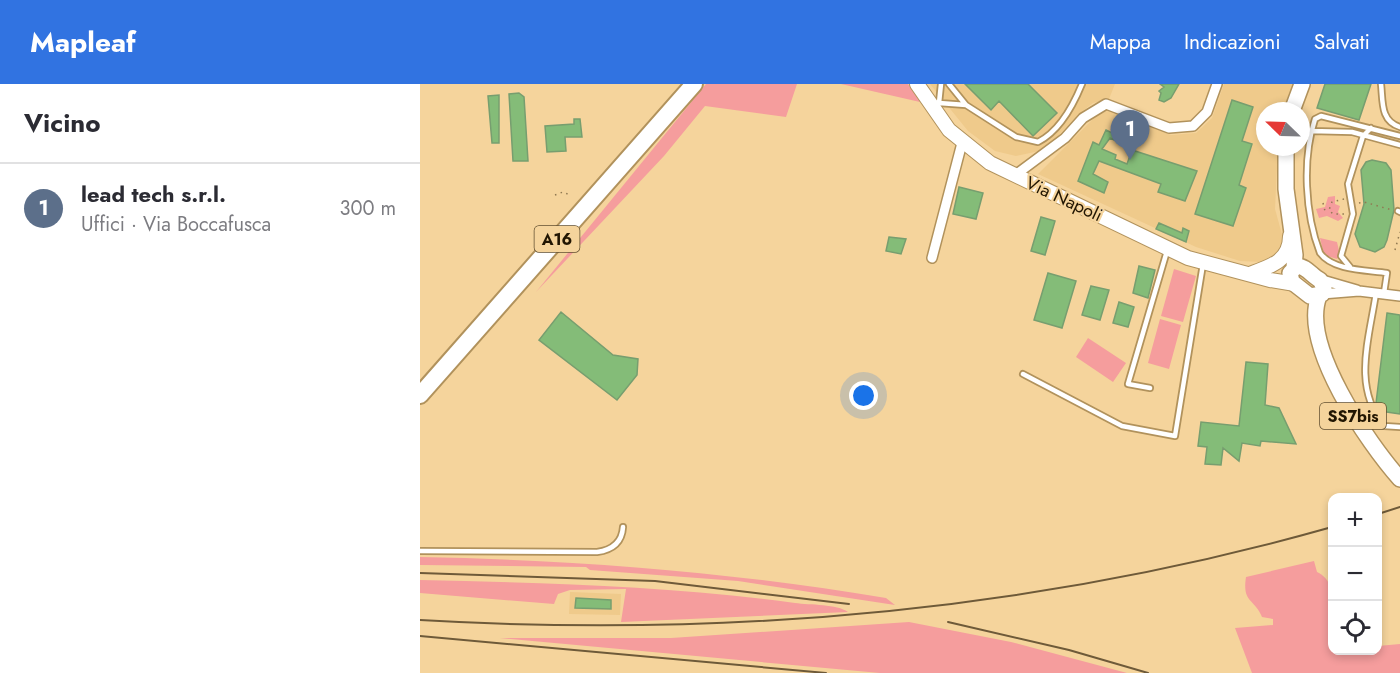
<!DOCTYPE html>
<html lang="it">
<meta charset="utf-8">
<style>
:root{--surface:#fff;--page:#f7f7f7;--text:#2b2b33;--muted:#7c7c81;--line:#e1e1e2;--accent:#3173e1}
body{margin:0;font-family:Jost,sans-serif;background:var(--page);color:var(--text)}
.controls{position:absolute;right:18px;bottom:18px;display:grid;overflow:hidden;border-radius:12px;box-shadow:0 3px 9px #0003}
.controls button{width:54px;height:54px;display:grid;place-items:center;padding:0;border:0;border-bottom:2px solid var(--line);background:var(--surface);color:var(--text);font:30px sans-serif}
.compass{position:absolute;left:836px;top:18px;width:54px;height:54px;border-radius:50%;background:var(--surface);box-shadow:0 3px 9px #0003;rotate:293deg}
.you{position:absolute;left:444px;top:312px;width:21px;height:21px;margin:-15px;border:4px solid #fff;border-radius:50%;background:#1a73e8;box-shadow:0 0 0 9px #1a73e833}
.badge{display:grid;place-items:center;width:39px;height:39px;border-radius:50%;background:var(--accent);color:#fff;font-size:20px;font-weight:700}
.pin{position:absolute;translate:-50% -50px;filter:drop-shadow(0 2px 3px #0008)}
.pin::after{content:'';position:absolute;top:32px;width:21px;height:18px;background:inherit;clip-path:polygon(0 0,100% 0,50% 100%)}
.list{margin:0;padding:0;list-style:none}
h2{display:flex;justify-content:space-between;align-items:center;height:78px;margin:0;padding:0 24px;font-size:26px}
h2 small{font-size:20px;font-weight:400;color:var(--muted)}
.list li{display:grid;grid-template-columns:39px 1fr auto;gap:18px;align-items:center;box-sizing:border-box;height:90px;padding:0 24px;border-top:2px solid var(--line)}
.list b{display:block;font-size:22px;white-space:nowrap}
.list p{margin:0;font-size:20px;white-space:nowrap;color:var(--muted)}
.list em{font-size:20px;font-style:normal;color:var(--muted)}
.icon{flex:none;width:33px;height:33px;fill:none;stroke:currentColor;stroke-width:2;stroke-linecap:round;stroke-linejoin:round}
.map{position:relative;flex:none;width:980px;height:589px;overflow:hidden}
header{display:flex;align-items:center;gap:36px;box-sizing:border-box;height:84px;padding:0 30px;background:var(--accent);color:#fff}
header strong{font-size:28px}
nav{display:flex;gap:33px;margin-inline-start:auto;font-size:21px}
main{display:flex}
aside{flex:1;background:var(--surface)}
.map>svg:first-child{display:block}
.built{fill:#efca8b}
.green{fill:#f59d9d}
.building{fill:#84bc78;stroke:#779e6f;stroke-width:1.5}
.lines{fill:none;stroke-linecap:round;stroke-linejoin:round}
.lane-casing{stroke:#b1925c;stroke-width:8}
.street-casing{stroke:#b1925c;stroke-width:12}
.secondary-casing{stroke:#b1925c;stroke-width:16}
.primary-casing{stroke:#b1925c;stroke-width:18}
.highway-casing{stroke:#b1925c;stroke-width:20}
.path{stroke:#907952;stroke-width:1.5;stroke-dasharray:1.5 4.5;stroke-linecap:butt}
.lane{stroke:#fff;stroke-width:4.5}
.street{stroke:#fff;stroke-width:9}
.secondary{stroke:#fff;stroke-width:14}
.primary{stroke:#fff;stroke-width:15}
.highway{stroke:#fff;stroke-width:16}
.rail{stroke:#6e5a39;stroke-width:2}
.labels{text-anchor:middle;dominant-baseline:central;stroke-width:4.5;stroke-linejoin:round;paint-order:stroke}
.shield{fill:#f5d49c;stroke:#614f30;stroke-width:1.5}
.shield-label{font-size:16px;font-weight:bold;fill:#221602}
.street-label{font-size:18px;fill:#221602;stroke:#f5d49c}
</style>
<header>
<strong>Mapleaf</strong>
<nav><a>Mappa</a><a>Indicazioni</a><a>Salvati</a></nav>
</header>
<main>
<aside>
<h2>Vicino<small></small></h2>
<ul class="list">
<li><span class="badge" style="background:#5c6f8a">1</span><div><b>lead tech s.r.l.</b><p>Uffici · Via Boccafusca</p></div><em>300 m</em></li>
</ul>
</aside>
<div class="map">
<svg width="980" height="589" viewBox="0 0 980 589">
<rect width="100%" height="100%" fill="#f5d49c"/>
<path class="built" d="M510,0h185l-6,15 -16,4 -13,10 -36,37 -28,6 -21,-5 -27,-20z
M804,0h70l-9,27h-20v36h13l-3,62 8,29 -4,14 -7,5 -11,5 -21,-1 -44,-14 -158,-73 59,-59 10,-4 64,24 25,-2 16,-15z
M150,508l51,2 -1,21 -51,-1z"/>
<path class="green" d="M286,0h91l-11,33 -81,-11 -41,50 -128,136z
M421,0h67l12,18z
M915,112v8l5,2 -2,6 5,6 -5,3 -11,-5 -8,2 -3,-9 9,-2 3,-10z
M900,154l17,4 3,13 -3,4 -13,-4z
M754,185l22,7 -13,46 -22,-6z
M740,235l21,6 -12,44 -21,-6z
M668,254l38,25 -13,19 -37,-25z
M0,473c157,3 311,15 466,41l9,7 -157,-24 -148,-11 -4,-3 -166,-2z
M894,477l3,11c25,11 15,54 15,78h46v-4l22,-2v29h-148l-17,-45 38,-3v-6l-11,-2c-8,-19 -20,-14 -16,-40z
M0,496c126,3 250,6 375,23 15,2 42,1 53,9l-227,10 5,-33 -56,1 -12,4 -4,10 -134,-11z
M489,538l102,20 116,31h-247l-380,-35h171z"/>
<path class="building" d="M545,0h63l29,29 -24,23 -34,-35 -8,9z
M740,0h19l-8,14 -7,4 -5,-2 2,-7 -2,-2 5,-4z
M905,0h46l-12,36 -42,-12z
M99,9l5,4 4,64h-15l-4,-67z
M79,11v48h-7l-4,-47z
M812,16l21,7 -11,34 10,3 -13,41 7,3 -13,38 -38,-12z
M154,35h6l2,18h-17l1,14 -19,1 -2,-26 29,-2z
M686,46l23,11 -2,5 -17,-8 -8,11 14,6 -1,4 12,5 5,-14 65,21 -12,30 -27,-9 3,-8 -62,-23 -6,13 15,8 -4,11 -26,-12 15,-39 6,3z
M952,76l14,3 5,7 3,40 -7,30 -3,7 -9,5 -15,-5 -5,-13 9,-30 -3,-34 5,-8z
M539,103l24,6 -7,26 -23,-5z
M621,133l14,4 -10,34 -14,-4z
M739,139l23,10 1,-5 6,3 -3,11 -30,-13z
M469,153l17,2 -5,15 -15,-3z
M719,182l16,4 -7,28 -15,-5z
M628,189l28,8 -14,47 -28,-8z
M671,202l18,4 -9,30 -18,-5z
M699,218l15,5 -6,20 -15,-4z
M141,228l52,43 25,4 -1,16 -20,25 -78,-60z
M967,229l13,2v99l-20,-3 -4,-8z
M826,278l22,2 -3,41 14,3 17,36 -35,-3 -1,5 -18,-3 -3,18 -16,-13 -2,17 -16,-1 2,-17 -9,-1 3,-24 38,4z
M156,514l35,2v9l-36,-1z"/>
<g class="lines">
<defs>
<path id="lane" d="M529,0l17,21
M961,0c2,17 -1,37 19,43
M519,19l2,-19
M515,22l4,-3 27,2 50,32 22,5c22,-11 35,-36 44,-58
M891,47l41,1 48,13
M978,127l2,1
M930,183l-9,-11 12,-42 -5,-30 15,-48 8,-8
M956,209c-7,47 -24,93 8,133l16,1
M964,209l3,-20c-20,-3 -54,-2 -67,-20 -15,-39 -18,-94 -5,-134l6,-3 79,20
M603,290l99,52 53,10 28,-172
M730,304l-22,-4 39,-133
M0,467l177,1c15,-2 25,-9 26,-25"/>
<path id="street" d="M594,92l51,-38 18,-20 23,-14 63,24 24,-2 14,-14 10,-28
M512,174l30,-115
M899,195l38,11
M902,210l37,-3 41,5"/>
<path id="secondary" d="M497,0l32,46 41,33 198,95 82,22 25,4
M832,189c20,-7 38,-13 38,-37"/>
<path id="primary" d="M872,27l10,-27
M866,63v42l9,66 -1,12
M877,182c9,0 15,10 23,14l4,8 -2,6 -12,2 -18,-14 -2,-9z
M899,212c-19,49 49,147 81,183"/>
<path id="highway" d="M0,311l274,-311"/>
</defs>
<use href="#lane" class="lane-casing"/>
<use href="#street" class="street-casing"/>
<use href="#secondary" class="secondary-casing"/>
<use href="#primary" class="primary-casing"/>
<use href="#highway" class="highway-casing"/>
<path class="path" d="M135,111l8,-3 7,3
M924,115l-12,3 -3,8 4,4h13
M903,119l2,8 2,-1
M939,119l5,-1 28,8
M975,166l5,-18"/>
<use href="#lane" class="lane"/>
<use href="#street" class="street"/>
<use href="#secondary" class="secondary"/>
<use href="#primary" class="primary"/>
<use href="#highway" class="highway"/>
<path class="rail" d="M958,430l22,-7
M0,489l235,8 194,23
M0,536c308,18 615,-9 912,-93
M528,538l121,28 79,23
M0,552l406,37"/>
</g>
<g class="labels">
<g class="shield">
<rect x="114.5" y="142" width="45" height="26" rx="4.5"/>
<rect x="900" y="319" width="66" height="26" rx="4.5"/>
</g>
<g class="shield-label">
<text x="137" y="155">A16</text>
<text x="933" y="332">SS7bis</text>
</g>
<g class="street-label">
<text transform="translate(644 115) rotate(25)">Via Napoli</text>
</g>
</g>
</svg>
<div class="controls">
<button>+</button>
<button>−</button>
<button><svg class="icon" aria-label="locate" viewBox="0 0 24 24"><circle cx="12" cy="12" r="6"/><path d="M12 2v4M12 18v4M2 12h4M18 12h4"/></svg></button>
</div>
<svg class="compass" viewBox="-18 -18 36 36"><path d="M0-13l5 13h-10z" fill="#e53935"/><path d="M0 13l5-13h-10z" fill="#7c7c81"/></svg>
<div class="you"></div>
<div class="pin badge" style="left:710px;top:76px;background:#5c6f8a">1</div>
</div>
</main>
